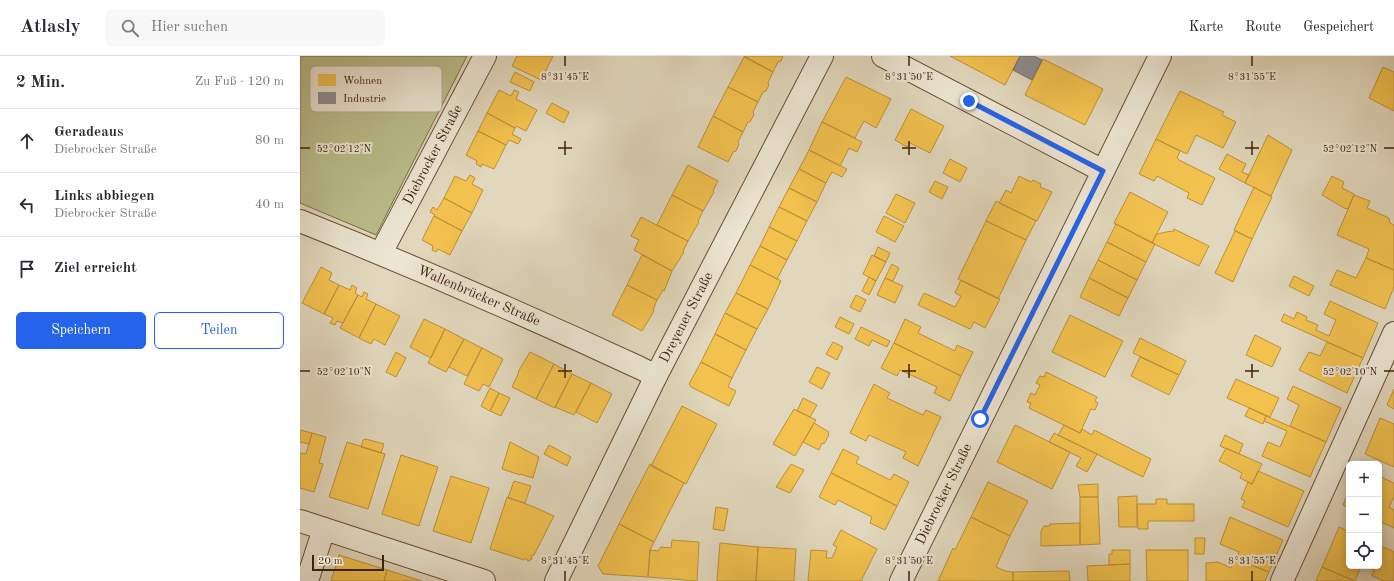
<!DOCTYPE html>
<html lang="de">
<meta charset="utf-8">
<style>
:root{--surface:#fff;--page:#f7f7f7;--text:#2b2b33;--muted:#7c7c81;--line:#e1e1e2;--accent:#2563eb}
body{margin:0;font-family:"Old Standard TT",serif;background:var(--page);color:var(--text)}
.controls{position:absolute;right:12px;bottom:12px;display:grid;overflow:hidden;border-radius:6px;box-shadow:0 2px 10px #0003}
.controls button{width:36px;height:36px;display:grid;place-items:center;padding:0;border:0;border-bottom:1px solid var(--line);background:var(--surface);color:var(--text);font:20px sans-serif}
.scale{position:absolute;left:12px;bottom:10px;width:72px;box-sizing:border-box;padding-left:4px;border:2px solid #402109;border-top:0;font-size:11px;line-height:14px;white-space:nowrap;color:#402109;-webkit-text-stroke:3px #ece5d3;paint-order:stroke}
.stop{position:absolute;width:12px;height:12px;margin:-9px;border:3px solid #2563eb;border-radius:50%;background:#fff}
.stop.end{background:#2563eb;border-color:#fff;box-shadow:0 1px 4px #0008}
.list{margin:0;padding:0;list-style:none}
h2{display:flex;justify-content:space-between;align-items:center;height:52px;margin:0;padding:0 16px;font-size:17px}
h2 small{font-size:13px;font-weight:400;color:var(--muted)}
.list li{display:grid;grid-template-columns:26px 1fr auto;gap:12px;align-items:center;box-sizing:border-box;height:64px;padding:0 16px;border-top:1px solid var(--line)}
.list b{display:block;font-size:15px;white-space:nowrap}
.list p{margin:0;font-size:13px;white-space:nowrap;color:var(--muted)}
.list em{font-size:13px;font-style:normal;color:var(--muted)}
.actions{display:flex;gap:8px;padding:12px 16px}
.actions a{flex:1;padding:9px 0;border:1px solid var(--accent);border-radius:6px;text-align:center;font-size:14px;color:var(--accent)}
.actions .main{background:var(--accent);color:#fff}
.icon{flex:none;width:22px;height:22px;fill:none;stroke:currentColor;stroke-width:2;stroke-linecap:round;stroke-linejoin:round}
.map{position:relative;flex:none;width:1094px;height:525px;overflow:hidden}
header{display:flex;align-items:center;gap:24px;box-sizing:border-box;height:56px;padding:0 20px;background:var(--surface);border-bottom:1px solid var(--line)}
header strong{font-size:19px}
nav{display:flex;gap:22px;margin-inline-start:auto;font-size:14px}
.search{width:280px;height:36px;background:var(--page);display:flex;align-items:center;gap:10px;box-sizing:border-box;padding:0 14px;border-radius:6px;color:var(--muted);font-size:15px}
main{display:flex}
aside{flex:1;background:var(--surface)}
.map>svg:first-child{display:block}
.green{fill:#babc8b;stroke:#7d6e4a}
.homes{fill:#f2c14e;stroke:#bd9139}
.industry{fill:#8d8d92;stroke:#766d69}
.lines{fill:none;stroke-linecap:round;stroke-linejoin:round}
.minor-casing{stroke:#684e36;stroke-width:24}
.minor{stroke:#ece5d3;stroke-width:22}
.route{stroke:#2563eb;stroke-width:5}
.ticks{fill:none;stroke:#402109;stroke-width:1.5}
.labels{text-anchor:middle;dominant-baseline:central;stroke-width:4;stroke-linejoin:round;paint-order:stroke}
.street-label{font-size:14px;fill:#402109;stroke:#ece5d3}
.key{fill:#ece5d3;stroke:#b8aa96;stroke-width:1}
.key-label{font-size:11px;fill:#402109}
.ticks-label{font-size:10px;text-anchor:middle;fill:#402109;stroke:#ece5d3;stroke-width:4;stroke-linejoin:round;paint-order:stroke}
</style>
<header>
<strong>Atlasly</strong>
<div class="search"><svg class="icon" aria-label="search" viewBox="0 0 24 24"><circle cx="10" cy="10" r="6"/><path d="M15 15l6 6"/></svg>Hier suchen</div>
<nav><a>Karte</a><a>Route</a><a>Gespeichert</a></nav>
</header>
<main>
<aside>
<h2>2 Min.<small>Zu Fuß · 120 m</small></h2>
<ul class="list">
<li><svg class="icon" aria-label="ahead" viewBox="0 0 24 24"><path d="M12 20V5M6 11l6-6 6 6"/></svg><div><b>Geradeaus</b><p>Diebrocker Straße</p></div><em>80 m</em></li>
<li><svg class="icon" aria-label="left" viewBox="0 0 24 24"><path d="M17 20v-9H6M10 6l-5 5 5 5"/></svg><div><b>Links abbiegen</b><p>Diebrocker Straße</p></div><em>40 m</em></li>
<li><svg class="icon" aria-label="arrive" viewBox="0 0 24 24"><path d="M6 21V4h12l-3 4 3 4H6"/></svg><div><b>Ziel erreicht</b></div></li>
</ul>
<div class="actions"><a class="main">Speichern</a><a>Teilen</a></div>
</aside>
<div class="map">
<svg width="1094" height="525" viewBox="0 0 1094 525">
<rect width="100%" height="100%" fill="#e1d7bc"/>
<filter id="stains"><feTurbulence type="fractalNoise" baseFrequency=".005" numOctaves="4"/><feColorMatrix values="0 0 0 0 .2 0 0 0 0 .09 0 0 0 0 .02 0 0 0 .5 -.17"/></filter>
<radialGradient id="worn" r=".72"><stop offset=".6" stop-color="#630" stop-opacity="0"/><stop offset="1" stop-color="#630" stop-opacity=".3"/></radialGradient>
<path class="green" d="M0,0h167l-91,179 -76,-32z"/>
<path class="homes" d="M217,0h36l-12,24 -29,-14z
M444,0h39l-2,5 -3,1 -5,10z
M650,0h70l-15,29z
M444,1l29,15 -5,11 1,2 -3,6 -3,1 -5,10 -30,-15z
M743,3l60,30 -18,36 -60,-30z
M1083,11l11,5v39l-25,-13z
M215,16l19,10 -4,9 -20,-9z
M546,21l45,22 -15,29 -12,-7 -9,17 -33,-16z
M428,31l30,15 -5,10 1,3 -4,7h-2l-5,10 -30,-16z
M199,34l12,6 3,-6 5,2 -3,7 21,11 -11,21 -10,-5 -1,2 -28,-15z
M880,35l44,21 -2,3 14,7 -13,26 -27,-13 -9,19 -31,-15z
M252,47l17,9 -5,11 -18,-10z
M611,53l33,17 -14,27 -20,-10 -3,4 -12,-7z
M187,57l28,15 -3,6 9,5 -3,5 -9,-4 -3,5 -28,-14z
M413,60l30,16 -5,10 1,2 -3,7 -3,1 -5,10 -30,-15z
M522,66l40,20 -5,10 -8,-4 -9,18 -31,-16z
M178,75l28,14 -12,24 -12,-5 -1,3 -5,-3 1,-3 -11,-6z
M968,79l24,15 -21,46 -26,-13z
M856,83l24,12 -3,7 2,2 36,18 -13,27 -15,-7 2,-5 -32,-17 -3,5 -15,-7z
M509,94l38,19 -5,8 -10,-5 -6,11 -27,-14z
M927,98l19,10 -4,8 7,3 -4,8 -26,-14z
M650,103l17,9 -7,14 -17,-9z
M388,109l30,16 -5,10 1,1 -11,19 -31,-16z
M499,113l27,14 -9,19 -28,-14z
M170,119l5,3 -3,6 11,6 -11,23 -28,-15 11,-22 11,5z
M719,120l12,6 2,-2 8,4 -1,3 12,5 -15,29 -38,-18 7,-13 5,3z
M1032,120l12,6 -2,6 12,6 -6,15 -4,-1 -22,-13z
M635,125l13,6 -6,12 -13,-7z
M954,131l18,10 -20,42 -18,-9z
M489,132l28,14 -10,19 -28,-14z
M830,136l38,20 -16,31 -38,-20z
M596,138l19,9 -10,20 -19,-10z
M372,139l31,16 -5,10 1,1 -11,19 -31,-16z
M1054,139l16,6 -3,7 22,10 1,5 4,2v45l-28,-12 3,-9 -32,-14z
M144,142l28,15 -10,18 -28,-15 1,-1 -5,-3 3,-5 4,3z
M696,145l40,20 -10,19 -40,-19z
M479,151l28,14 -10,20 -28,-14z
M134,160l28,15 -12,24 -12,-6 -2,3 -4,-2 1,-4 -11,-6z
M584,160l20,10 -9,16 -19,-10z
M341,161l47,24 -5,10 1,1 -12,19 -38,-21 5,-10 -8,-4z
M686,165l40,19 -28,59 -40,-20z
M816,168l39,20 -9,18 -39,-20z
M469,171l28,14 -10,19 -27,-14z
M874,173l35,17 -10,20 -47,-23 5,-9 14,-3 2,1z
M935,175l17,8 -19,43 -18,-9z
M807,186l39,20 -9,18 -39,-20z
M460,190l27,14 -10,19 -27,-14z
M578,191l12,6 -4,9 -12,-6z
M342,199l30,16 -8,20 -1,-1 -6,10 -30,-15z
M572,199l14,7 -10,19 -13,-7z
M1066,202l28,12v17l-9,22 -55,-24 7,-15 19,8z
M798,204l39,20 -9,18 -39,-20z
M592,208l7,4 -6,13 -8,-3z
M450,209l31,16 -13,28 -32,-16z
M21,211l11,6 -3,7 10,5 -15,29 -22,-11z
M994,220l20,10 -5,10 -20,-10z
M569,221l7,4 -7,14 -7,-4z
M585,222l18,8 -8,17 -18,-8z
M789,222l39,20 -9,18 -39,-19z
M661,224l39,19 -15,29 -11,-6 -4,7 -52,-24 6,-12 31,14 6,-11 -6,-3z
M39,229l11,5 2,-5 5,3 -2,5 3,2 -15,28 -6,-2 -2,4 -5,-2 3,-5 -9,-4z
M327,229l30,15 -4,10 1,1 -12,20 -30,-16z
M64,236l4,2 -2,5 10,5 -17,34 -19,-10 18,-33 4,2z
M436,237l32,16 -11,20 -32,-16z
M556,239l10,5 -6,12 -10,-5z
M1030,245l48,22 -15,35 -82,-37 3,-7 10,5 3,-7 10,5 -1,3 12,5 -2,5 13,6 7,-16 -12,-6z
M76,248l24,12 -15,29 -11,-6 -3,5 -12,-6z
M425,257l32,16 -11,21 -31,-16z
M770,259l53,26 -18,36 -53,-25z
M540,261l14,7 -5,10 -14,-7z
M124,263l21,10 -14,29 -21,-11z
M605,263l16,8 -3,6 37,18 2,-6 16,7 -12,24 -67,-33z
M561,271l29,14 -3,6 -15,-7 -3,6 -14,-7z
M145,273l19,10 -18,33 -18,-9z
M415,278l31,16 -14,28 -31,-16z
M955,279l26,13 -9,19 -26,-12z
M840,282l46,23 -7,14 -46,-22z
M164,283l18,9 -15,28 -18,-9z
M533,286l10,5 -6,13 -11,-6z
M1027,286l36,16 -16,35 -48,-23 10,-18 11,4z
M594,287l67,33 -11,25 -16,-8 3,-6 -37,-17 -3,6 -16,-8z
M182,292l21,11 -14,28 -6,-3 -4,7 -15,-7z
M96,296l10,6 -10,19 -10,-5z
M230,296l24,12 -18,35 -24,-12 7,-15h-1z
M840,301l39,18 -10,20 -38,-19z
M401,306l31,16 -4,9 8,4 -7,15 -38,-19 -2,-3z
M254,308l18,10 -17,34 -19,-9z
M517,311l13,6 -8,16 -13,-7z
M746,316l51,25 -2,4 3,2 -3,7 -4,-1 -11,24 -51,-25 2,-5 -4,-1 4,-9 4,2 5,-10 -4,-2 4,-7 4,1z
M272,318l19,9 -17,32 -19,-8z
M936,323l43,19 -9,19 -43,-19z
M291,327l21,11 -15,29 -21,-11z
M574,328l16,9 -3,5 36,17 3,-5 15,7 -23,49 -15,-8 3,-6 -37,-17 -3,6 -16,-8z
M993,330l48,22 -15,34 -36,-16 9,-21 -12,-6z
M190,332l9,5 -9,18 -9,-5z
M1094,333v20l-7,-4z
M199,337l11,5 -9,18 -11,-5z
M503,342l14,7 -7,12 -13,-6z
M382,350l35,18 -31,60 -35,-18z
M949,352l17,8 -3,8 -18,-8z
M494,353l22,11 -21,36 -22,-12z
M966,360l60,26 -16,35 -48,-21 6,-14 12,5 7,-16 -23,-10z
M1080,362l14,6v43l-29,-13z
M514,367l15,9 -1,2 1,1 -5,9 -2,-1 -3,7 -16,-8z
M715,369l55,27 -18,37 -55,-27z
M764,369l16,8 2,-4 10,6 2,-5 57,29 -8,18 -85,-42z
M0,374l12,3 -3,11 -9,-2z
M12,377l14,4 -7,26 4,1 -9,28 -14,-4v-35l6,1z
M754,377l43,21 -10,18 -11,-6 5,-8 -32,-16z
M925,379l18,9 -4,10 -19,-8z
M66,383l18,5 -3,9 -20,-6 2,-7z
M47,386l38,12 -17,55 -39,-12z
M210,386l29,15 -6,21 -13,-4v1l-18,-6z
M249,389l22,12 -4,9 -23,-12z
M926,392l36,16 -10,20 -12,-6 2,-5 -23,-12z
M543,393l16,8 -3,6 34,17 4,-6 15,8 -12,24 -66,-33z
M101,399l37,12 -19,59 -37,-12z
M350,408l34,19 -30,59 -35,-18z
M491,408l13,6 -14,23 -14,-6z
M958,415l46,20 -16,36 -46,-20 3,-6 -4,-2 7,-17 4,2z
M531,417l66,33 -12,24 -15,-7 2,-6 -34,-17 -3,5 -16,-8z
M151,420l38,12 -18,55 -38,-12z
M1079,420l15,7v14l-5,10 5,3v18l-15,-7z
M214,425l17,5 -6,17 -17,-5z
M688,426l40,19 -18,35 -39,-19z
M798,428v13h-18l-2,-12z
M1049,435v17l-6,-3z
M837,440v31h-18l-1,-30z
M207,441l27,10 20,9 -20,39 -3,1 1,3 -4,2 -2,-3 -2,2 -34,-11z
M780,441h18l2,47 -20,1z
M856,443h11v5h27v17h-46v8h-10l-1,-25h19z
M416,451l12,2 -4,22 -11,-2z
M671,461l39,19 -14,31 9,4 8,1v9h-75l15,-33 2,2z
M930,461l53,23 -14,32 -33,-13 3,-7 -19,-8z
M780,467v22l-39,1v-15l3,-5h6v-2z
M319,468l35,18 -4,8 -2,27 -45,-3 -5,-8z
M1039,471l10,5v34h12l-6,15 -33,-14z
M541,474l36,19 -16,32h-53l3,-31 16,1 -1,7h6l5,-11 -4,-2z
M895,482h10l-1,16h-9z
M372,484l27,2 -2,39 -49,-4 2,-27 8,1 3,-4 10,1z
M420,487l38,4 -2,34h-39z
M1079,489l15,7v29h-10l-12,-5 2,-6 -8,-4h13z
M458,491l38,2 -2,32h-38z
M812,494h18v14l-21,1v-11h3z
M846,494h42v31h-41z
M39,499l48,15 -3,11h-53z
M936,503l33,13 -4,9h-59v-18l12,-1 13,6z
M830,508v17h-42l-1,-15z
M1022,511l32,14h-38z
M87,514l35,11h-38z
M769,515l1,10h-57v-9z"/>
<path class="industry" d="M720,0h14l8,4 -10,20 -19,-10z"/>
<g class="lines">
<defs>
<g id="minor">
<path d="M583,0l220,115"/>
<path id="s1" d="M0,165c115,46 228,95 340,147l16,8"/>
<path id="s2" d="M81,197l104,-197"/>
<path d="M0,465l184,60"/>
<path d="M7,525l17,-52"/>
<path id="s3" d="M256,525l100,-205 166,-320"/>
<path id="s4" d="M601,525l259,-525"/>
<path d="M982,525l112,-248"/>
</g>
</defs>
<use href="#minor" class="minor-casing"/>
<use href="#minor" class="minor"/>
</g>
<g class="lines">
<path class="route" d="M669,45l134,70 -123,248"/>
</g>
<path class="ticks" d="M265,0v10M609,0v10M952,0v10M265,85v14M609,85v14M952,85v14M0,92h10M258,92h14M602,92h14M945,92h14M1084,92h10M265,308v14M609,308v14M952,308v14M0,315h10M258,315h14M602,315h14M945,315h14M1084,315h10M265,515v10M609,515v10M952,515v10"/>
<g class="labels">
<g class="street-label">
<text stroke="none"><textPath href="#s2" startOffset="111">Diebrocker Straße</textPath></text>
<text stroke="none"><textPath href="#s1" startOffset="194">Wallenbrücker Straße</textPath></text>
<text stroke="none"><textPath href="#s3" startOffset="294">Dreyener Straße</textPath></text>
<text stroke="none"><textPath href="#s4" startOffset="97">Diebrocker Straße</textPath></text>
</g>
</g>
<rect x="10" y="10" width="132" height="46" rx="6" class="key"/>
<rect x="18" y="18" width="18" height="12" fill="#f2c14e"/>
<rect x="18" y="36" width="18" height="12" fill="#8d8d92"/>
<g class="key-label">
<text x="43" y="28">Wohnen</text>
<text x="43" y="46">Industrie</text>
</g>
<g class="ticks-label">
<text x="265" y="24">8°31'45"E</text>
<text x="609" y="24">8°31'50"E</text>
<text x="952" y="24">8°31'55"E</text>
<text x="44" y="96">52°02'12"N</text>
<text x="1050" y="96">52°02'12"N</text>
<text x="44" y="319">52°02'10"N</text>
<text x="1050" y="319">52°02'10"N</text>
<text x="265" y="508">8°31'45"E</text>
<text x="609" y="508">8°31'50"E</text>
<text x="952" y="508">8°31'55"E</text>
</g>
<rect width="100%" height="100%" filter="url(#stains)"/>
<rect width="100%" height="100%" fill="url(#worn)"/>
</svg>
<div class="controls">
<button>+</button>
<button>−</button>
<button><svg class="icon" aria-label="locate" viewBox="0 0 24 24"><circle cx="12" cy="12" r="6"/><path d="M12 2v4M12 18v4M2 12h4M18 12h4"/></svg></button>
</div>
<div class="scale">20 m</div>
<div class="stop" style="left:680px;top:363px"></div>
<div class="stop end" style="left:669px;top:45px"></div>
</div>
</main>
